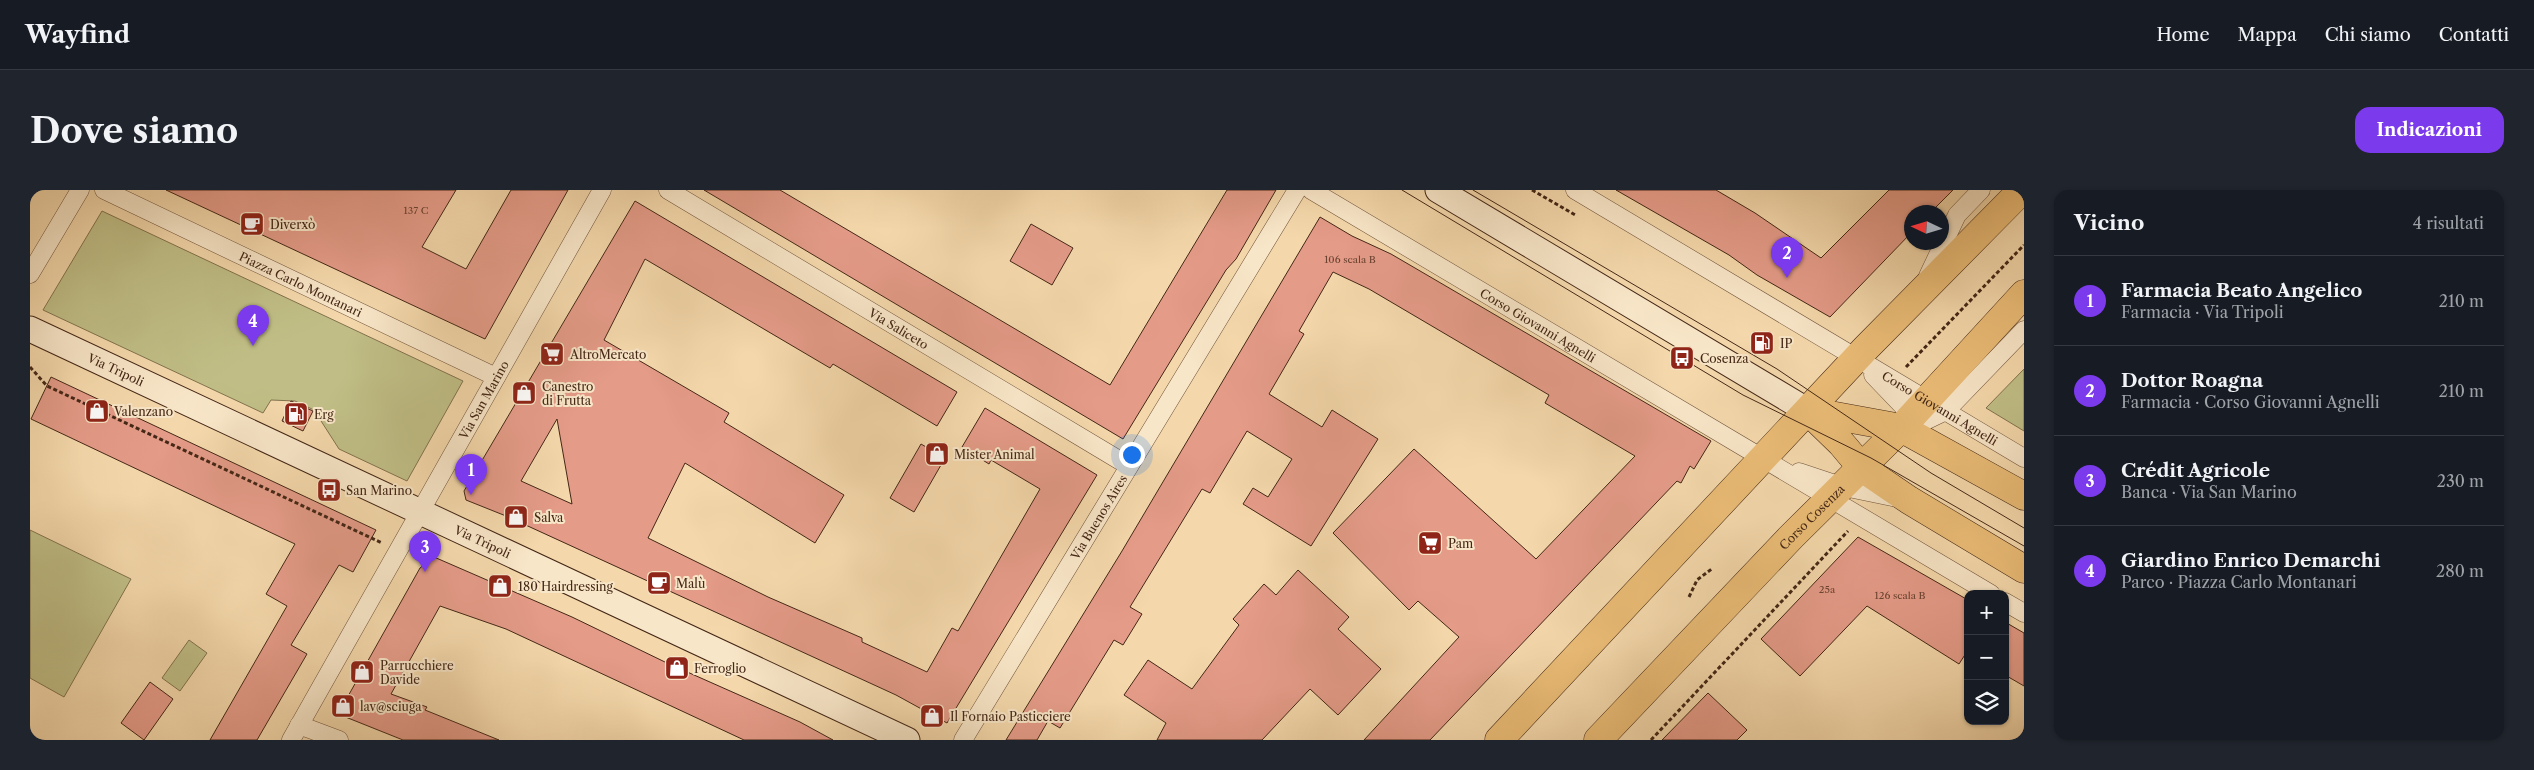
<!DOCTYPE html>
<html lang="it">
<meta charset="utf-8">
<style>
:root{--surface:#171b24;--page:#20242c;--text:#f1f3f6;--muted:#9ea1a6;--line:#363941;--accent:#7c3aed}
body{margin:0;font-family:"Libre Caslon Text",serif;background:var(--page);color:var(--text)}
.controls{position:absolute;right:15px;bottom:15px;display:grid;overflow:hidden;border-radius:10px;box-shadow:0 1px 4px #0004}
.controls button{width:45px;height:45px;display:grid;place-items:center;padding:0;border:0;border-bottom:1px solid var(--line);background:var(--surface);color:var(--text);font:25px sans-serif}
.compass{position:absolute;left:1874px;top:15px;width:45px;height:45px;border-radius:50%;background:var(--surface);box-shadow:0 1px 4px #0004;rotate:274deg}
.you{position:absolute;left:1101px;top:264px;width:18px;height:18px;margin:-12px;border:4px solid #fff;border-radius:50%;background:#1a73e8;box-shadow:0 0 0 8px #1a73e833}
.badge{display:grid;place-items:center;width:32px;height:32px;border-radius:50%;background:var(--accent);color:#fff;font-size:16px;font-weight:700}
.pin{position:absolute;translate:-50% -41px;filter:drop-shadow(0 1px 2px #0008)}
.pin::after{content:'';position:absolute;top:26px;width:18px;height:15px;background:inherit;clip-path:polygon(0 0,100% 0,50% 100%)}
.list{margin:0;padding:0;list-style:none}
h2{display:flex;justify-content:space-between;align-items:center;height:65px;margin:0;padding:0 20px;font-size:21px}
h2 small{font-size:16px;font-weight:400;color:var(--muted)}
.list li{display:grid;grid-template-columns:32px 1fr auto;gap:15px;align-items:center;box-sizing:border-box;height:90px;padding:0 20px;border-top:1px solid var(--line)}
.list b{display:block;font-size:19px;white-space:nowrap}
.list p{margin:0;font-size:16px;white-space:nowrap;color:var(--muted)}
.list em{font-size:16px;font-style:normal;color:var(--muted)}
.icon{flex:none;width:28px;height:28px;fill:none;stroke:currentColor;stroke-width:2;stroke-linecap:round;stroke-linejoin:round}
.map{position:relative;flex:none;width:1994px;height:550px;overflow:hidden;border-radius:15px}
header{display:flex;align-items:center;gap:30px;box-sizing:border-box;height:70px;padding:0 25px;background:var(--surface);border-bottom:1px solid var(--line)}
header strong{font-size:24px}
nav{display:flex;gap:28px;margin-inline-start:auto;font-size:18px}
.intro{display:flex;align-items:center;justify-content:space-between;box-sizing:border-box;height:120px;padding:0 30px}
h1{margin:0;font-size:35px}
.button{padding:12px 22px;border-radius:15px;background:var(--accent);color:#fff;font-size:18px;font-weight:700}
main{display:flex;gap:30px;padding:0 30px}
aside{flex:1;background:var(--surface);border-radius:15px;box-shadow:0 1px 4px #0004}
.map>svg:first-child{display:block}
.green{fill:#c0be86;stroke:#82724e}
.building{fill:#e49b88;stroke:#442716;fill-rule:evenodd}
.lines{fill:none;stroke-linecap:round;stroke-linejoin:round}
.street-casing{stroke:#70533b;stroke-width:19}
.secondary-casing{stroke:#442716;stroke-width:27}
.primary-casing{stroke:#442716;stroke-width:29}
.path{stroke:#442716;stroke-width:3;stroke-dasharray:4 2.5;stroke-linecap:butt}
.street{stroke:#f8e6c8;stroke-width:18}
.secondary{stroke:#f8e6c8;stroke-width:25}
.primary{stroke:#eabc76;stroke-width:28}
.tram{stroke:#442716;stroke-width:1}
.labels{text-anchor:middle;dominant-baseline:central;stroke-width:4;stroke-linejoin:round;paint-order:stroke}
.number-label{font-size:10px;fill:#6c4432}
.poi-label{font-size:12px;fill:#442716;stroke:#f8e6c8;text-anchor:start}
.street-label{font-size:12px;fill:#442716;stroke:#f8e6c8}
</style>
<header>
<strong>Wayfind</strong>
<nav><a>Home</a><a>Mappa</a><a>Chi siamo</a><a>Contatti</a></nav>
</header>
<div class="intro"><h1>Dove siamo</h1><a class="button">Indicazioni</a></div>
<main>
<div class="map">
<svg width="1994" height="550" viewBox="0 0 1994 550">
<rect width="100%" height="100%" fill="#f4d8ab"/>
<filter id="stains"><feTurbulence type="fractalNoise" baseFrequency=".004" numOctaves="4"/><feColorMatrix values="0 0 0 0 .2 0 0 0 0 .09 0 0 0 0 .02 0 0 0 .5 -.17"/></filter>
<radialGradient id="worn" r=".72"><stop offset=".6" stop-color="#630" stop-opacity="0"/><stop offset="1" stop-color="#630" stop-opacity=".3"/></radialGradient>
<path class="green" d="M72,21l361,170 -56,100 -68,-32 -25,-39 -19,-9 -24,-1 -8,13 -220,-103z
M1994,179v62l-38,-23z
M0,340l101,49 -67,118 -34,-19z
M159,450l18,13 -27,38 -18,-13z"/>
<path class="building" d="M136,0h290l-34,57 44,22 45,-79h57l-83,149z
M674,0h76l330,195 117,-195h49l-40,69 -10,11 -103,169z
M1586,0h100l39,23 66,45 68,-68h64l-22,22h-19v20l-82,85 -73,-42 -28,-20z
M605,11l322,191 -20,34 -104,-62 -3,4 -185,-109 -41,81 125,73 -5,9 120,73 -29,48 -130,-80 -37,75 120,59 94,41v4l65,30 25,-44 6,3 82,-142 -49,-29 -2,4 -27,-17 23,-39 112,67 -150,248 -51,-28 -390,-179 -40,-16 -2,-9zM527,229l15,85 -51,-23z
M1290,27l32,19 39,18 320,187 -17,28 -4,-3 -9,17 -4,-2 -247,259h-66l95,-103 -41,-36 -9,9 -76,-77 81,-84 122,110 99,-103 -90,-53 4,-8 -180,-106 -36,-17 -34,59 5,3 -35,60 53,33 10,-17 46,29 -67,107 -68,-42 10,-16 15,9 24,-38 -45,-28 -37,62 -8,-4 -72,118 12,7 -19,31 -9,-5 -54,88 -12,-7 -11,19h-31l116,-189z
M1001,34l42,24 -21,37 -42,-24z
M21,187l325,153 -23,42 -14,-7 -48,80 16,9 -50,86h-47l77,-134 -21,-12 29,-50 -264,-125z
M261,211l22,10 -10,20 -21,-10z
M891,254l24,14 -31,54 -24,-14z
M1828,347l110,63v50l-9,14 -92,-58 -67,70 -39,-37z
M404,367l138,60 95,46 133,59 33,18h-89l-238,-111 -66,-23 -49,88 36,13 -2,3 74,30h-96l-65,-26 82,-146z
M1268,380l51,47 -11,12 43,40 -43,46 -28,-26 -48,51h-105l9,-17 -42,-28 24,-35 44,29 47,-64 -6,-6 31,-35 12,11z
M1975,432l19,11v53l-19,-11z
M120,492l23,17 -29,41 -23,-17z
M1678,503l39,37 -10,10h-75z"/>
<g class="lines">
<defs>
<g id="street">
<path id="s1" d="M74,0l392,187"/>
<path id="s2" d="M638,0l461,276"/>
<path id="s3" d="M1281,0l680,404"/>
<path id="s4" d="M1545,0l449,268"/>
<path d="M0,84l50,-84"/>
<path d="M1898,86l29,-61 24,-25"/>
<path d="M1843,185l46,48"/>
<path d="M1874,237l15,-3 27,-13 78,-81"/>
<path d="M1769,282l45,15 53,11"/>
<path d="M1975,412l19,11"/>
<path d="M269,535l40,15"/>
<path id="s5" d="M261,550l311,-550"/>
<path id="s6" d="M933,550l334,-550"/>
</g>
<g id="secondary">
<path d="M1408,0l370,221"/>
<path id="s7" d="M0,139l877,411"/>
</g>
<g id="primary">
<path d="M1778,221l33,32 21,25 47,32 115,69"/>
<path d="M1778,221l93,17 123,68"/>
<path d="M1469,550l367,-392 156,-158"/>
<path id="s8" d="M1568,550l193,-203 110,-109 123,-134"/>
</g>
</defs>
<use href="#street" class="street-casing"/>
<use href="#secondary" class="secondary-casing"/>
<use href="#primary" class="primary-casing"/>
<path class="path" d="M1502,0l45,26
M0,177l17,19 335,157
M1876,177l118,-122
M1659,407l8,-17 16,-12
M1621,550l197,-209"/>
<use href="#street" class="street"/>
<use href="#secondary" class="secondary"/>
<use href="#primary" class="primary"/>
<path class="tram" d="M1372,0l341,205 128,63 153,88
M1443,0l304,179 154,104 93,55"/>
</g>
<defs>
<symbol id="cafe-square" viewBox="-11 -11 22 22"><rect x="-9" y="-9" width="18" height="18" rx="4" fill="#8f2418" stroke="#f8e6c8"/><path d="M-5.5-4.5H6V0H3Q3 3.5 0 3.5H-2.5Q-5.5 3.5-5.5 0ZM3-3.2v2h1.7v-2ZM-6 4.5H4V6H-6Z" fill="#fff"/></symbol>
<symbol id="fuel-square" viewBox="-11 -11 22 22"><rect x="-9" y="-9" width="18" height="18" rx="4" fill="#8f2418" stroke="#f8e6c8"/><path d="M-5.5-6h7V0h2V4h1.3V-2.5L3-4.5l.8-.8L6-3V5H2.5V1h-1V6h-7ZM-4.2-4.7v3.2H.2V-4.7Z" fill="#fff"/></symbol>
<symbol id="supermarket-square" viewBox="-11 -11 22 22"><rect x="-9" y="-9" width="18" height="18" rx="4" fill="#8f2418" stroke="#f8e6c8"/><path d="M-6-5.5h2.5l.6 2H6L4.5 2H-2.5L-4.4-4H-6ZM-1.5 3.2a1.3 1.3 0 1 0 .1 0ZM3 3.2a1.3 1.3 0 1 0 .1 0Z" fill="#fff"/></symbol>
<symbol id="bus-square" viewBox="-11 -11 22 22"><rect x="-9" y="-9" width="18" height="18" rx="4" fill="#8f2418" stroke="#f8e6c8"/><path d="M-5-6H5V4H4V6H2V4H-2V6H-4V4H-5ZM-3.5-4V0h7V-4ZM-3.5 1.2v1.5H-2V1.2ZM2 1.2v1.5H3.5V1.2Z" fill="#fff"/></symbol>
<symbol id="shop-square" viewBox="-11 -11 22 22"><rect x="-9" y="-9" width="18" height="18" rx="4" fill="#8f2418" stroke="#f8e6c8"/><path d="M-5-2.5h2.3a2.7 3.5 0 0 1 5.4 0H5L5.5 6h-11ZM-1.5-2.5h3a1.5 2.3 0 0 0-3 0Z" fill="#fff"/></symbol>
</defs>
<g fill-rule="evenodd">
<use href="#cafe-square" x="208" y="20" width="28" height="28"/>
<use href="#fuel-square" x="1718" y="139" width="28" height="28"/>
<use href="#supermarket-square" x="508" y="150" width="28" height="28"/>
<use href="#bus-square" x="1638" y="154" width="28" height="28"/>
<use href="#shop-square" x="480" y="189" width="28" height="28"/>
<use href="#shop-square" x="53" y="207" width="28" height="28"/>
<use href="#fuel-square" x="252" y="210" width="28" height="28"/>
<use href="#shop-square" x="893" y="250" width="28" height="28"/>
<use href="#bus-square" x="285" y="286" width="28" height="28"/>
<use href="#shop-square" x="472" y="313" width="28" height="28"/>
<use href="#supermarket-square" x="1386" y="339" width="28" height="28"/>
<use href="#cafe-square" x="615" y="379" width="28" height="28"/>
<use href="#shop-square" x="456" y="382" width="28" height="28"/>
<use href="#shop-square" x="633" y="464" width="28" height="28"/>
<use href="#shop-square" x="318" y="468" width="28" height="28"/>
<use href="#shop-square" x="299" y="502" width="28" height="28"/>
<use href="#shop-square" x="888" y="512" width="28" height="28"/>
</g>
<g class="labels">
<g class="number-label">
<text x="386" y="20">137 C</text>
<text x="1320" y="69">106 scala B</text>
<text x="1797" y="399">25a</text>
<text x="1870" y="405">126 scala B</text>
</g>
<g class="poi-label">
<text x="240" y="34">Diverxò</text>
<text x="1750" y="153">IP</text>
<text x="540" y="164">AltroMercato</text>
<text x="1670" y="168">Cosenza</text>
<text x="512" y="196">Canestro<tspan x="512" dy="14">di Frutta</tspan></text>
<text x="84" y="221">Valenzano</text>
<text x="284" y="224">Erg</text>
<text x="924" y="264">Mister Animal</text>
<text x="316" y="300">San Marino</text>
<text x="504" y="327">Salva</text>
<text x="1418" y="353">Pam</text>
<text x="646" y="393">Malù</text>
<text x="488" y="396">180 Hairdressing</text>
<text x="350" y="475">Parrucchiere<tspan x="350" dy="14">Davide</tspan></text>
<text x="664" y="478">Ferroglio</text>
<text x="330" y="516">lav@sciuga</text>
<text x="920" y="526">Il Fornaio Pasticciere</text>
</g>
<g class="street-label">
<text stroke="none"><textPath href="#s1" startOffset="218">Piazza Carlo Montanari</textPath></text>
<text stroke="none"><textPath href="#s3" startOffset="264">Corso Giovanni Agnelli</textPath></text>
<text stroke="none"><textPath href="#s2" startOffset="269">Via Saliceto</textPath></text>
<text stroke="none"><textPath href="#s7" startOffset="95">Via Tripoli</textPath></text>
<text stroke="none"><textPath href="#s5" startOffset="391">Via San Marino</textPath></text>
<text stroke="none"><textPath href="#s4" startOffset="425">Corso Giovanni Agnelli</textPath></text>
<text stroke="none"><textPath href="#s6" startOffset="261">Via Buenos Aires</textPath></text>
<text stroke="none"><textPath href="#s8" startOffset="309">Corso Cosenza</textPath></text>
<text stroke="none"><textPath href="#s7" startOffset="500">Via Tripoli</textPath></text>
</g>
</g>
<rect width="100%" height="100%" filter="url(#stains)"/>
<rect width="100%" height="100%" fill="url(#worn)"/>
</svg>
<div class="controls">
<button>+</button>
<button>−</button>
<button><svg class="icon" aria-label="layers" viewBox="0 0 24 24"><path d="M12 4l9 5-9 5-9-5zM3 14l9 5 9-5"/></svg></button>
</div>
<svg class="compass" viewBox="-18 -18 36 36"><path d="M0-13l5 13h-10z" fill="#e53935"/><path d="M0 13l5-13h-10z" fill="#9ea1a6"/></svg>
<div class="you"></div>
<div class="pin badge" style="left:441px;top:305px">1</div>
<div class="pin badge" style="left:1757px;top:88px">2</div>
<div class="pin badge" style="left:395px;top:382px">3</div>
<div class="pin badge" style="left:223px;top:156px">4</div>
</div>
<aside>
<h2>Vicino<small>4 risultati</small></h2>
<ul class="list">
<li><span class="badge">1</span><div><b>Farmacia Beato Angelico</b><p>Farmacia · Via Tripoli</p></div><em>210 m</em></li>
<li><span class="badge">2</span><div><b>Dottor Roagna</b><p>Farmacia · Corso Giovanni Agnelli</p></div><em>210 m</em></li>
<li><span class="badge">3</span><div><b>Crédit Agricole</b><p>Banca · Via San Marino</p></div><em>230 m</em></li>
<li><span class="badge">4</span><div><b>Giardino Enrico Demarchi</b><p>Parco · Piazza Carlo Montanari</p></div><em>280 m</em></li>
</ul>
</aside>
</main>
